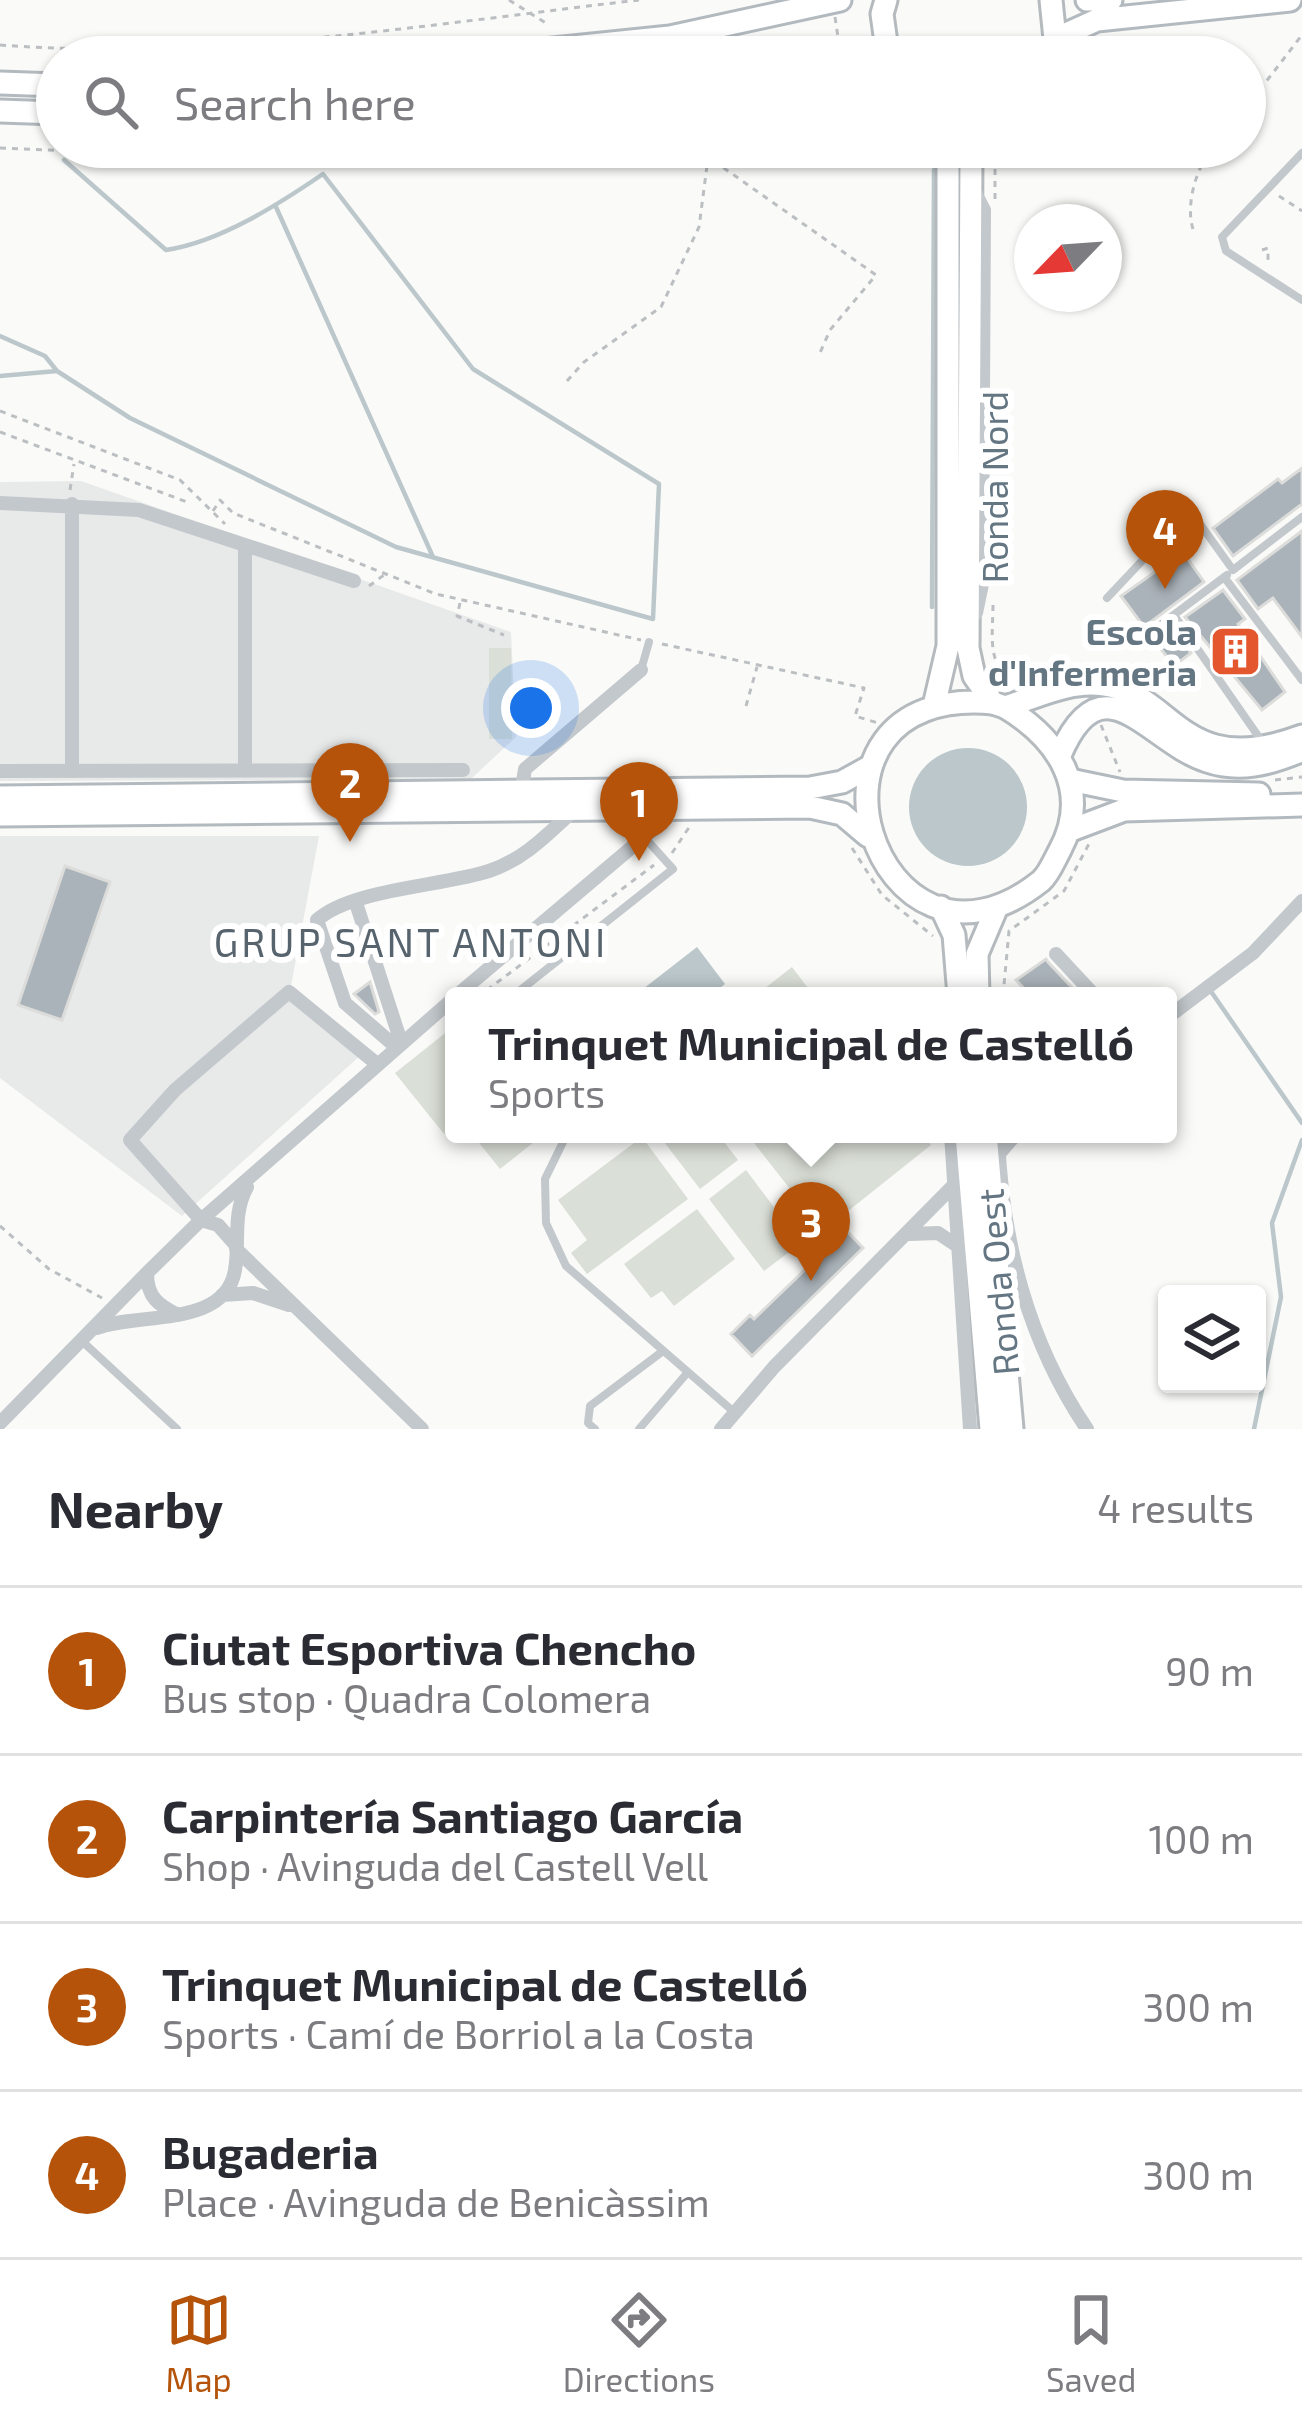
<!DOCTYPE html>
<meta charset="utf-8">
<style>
:root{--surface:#fff;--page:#f2f2f3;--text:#2b2b33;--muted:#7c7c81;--line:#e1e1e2;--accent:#b45309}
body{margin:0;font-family:"Exo 2",sans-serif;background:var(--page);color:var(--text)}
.controls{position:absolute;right:36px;bottom:36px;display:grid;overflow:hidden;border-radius:12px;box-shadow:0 3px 9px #0004}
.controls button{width:108px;height:108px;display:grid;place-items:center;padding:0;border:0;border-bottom:3px solid var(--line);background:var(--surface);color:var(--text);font:60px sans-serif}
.compass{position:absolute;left:1014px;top:204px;width:108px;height:108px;border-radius:50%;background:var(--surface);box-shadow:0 3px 9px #0004;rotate:245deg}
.you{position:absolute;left:531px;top:708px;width:42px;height:42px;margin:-30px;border:9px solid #fff;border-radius:50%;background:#1a73e8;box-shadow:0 0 0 18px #1a73e833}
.badge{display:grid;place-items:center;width:78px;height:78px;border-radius:50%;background:var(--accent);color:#fff;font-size:39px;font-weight:700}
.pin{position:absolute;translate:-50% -99px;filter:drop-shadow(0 3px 6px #0008)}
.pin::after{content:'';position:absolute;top:63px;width:42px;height:36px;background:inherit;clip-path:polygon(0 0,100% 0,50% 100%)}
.popup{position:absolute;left:445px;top:987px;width:732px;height:156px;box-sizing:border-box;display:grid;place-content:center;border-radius:12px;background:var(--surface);filter:drop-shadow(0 3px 9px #0005);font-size:39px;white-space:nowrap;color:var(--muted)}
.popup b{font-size:45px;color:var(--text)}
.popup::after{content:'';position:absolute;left:50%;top:100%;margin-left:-24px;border:24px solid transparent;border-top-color:var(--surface)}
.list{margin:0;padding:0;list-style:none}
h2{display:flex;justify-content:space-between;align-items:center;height:156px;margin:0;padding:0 48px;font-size:51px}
h2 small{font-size:39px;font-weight:400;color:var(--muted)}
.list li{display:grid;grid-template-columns:78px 1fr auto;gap:36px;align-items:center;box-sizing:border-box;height:168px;padding:0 48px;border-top:3px solid var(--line)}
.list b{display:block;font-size:45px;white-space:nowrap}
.list p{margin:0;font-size:39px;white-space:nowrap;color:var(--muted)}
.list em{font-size:39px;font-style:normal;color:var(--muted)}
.icon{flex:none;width:66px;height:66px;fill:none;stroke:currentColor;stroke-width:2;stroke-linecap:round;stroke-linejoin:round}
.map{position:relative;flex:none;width:1302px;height:1429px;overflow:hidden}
.search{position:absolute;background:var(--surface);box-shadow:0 3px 9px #0004;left:36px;right:36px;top:36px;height:132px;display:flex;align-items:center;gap:30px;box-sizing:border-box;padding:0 42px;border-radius:66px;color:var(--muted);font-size:45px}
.sheet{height:828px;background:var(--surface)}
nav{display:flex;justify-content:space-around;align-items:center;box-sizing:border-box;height:168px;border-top:3px solid var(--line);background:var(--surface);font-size:33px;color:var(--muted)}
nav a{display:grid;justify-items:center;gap:6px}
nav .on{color:var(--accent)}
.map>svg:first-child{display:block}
.built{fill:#e8e9e9}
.green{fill:#dadfd7}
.water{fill:#bbc7cb}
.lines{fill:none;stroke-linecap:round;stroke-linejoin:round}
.stream{stroke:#bbc7cb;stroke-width:4.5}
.building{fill:#aab3b9;stroke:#dcdcda;stroke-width:3}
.secondary-casing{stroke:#b3babf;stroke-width:27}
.primary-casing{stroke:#b5babe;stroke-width:27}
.path{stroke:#bbbfc2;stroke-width:3;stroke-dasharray:6 6;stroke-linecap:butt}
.lane{stroke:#c3c8cc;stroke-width:8}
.street{stroke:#c3c8cc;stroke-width:14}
.secondary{stroke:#fff;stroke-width:21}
.primary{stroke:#fff;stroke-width:21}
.labels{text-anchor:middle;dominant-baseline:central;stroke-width:12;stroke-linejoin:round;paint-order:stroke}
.street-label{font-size:36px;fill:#657683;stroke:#fff}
.poi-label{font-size:36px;font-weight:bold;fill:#657683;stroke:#fff;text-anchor:end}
.neighbourhood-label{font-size:39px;letter-spacing:3px;fill:#57646e;stroke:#fff}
</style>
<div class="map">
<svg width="1302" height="1429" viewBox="0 0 1302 1429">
<rect width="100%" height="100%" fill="#fafaf8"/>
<path class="built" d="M81,481l430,151 5,105 -45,42 -471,2v-299z
M0,836h319l-28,150 71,68 -180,162 -182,-138z"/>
<path class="green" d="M489,648h22l1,91h-23z
M792,967l22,29h-59z
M454,1026v99l-10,9 -49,-61z
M472,1134h72l-44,35z
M658,1134h60l20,26 -38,29z
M747,1134h176l8,11 -108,86z
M642,1137l46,62 -101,75 -16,-21 16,-13 -29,-40z
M746,1170l55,73 -37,28 -55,-72z
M697,1209l38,50 -61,47 -12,-15 -11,7 -27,-34z"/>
<path class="water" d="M909 807a59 59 0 1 1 118 0a59 59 0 1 1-118 0Z
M697,947l28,37 -16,12h-75z"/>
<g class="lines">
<path class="stream" d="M276,207l157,350
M0,336l45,20 12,15
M0,376l57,-5 73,47 266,129 257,72 6,-135 -186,-115 -150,-195c-44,30 -103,68 -157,76l-102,-90
M932,607l2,-437
M1210,990l92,133
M1254,1429l27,-132 -9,-74 30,-83"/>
</g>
<path class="building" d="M1302,468v36l-69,52 -20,-28 65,-49 4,4z
M1302,531v106l-29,-39 -15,11 -21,-29z
M1183,552l21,30 -60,45 -23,-31z
M1223,590l22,29 -7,5 47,68 -23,18 -77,-93z
M1172,627l19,26 -17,13 -20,-26z
M65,866l45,16 -48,138 -44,-15z
M1046,959l2,3 32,34h-49l-15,-16z
M370,982l9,30 -4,2 -21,-20z
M846,1230l17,18 -111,108 -21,-22 19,-19 4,4z"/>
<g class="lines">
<defs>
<path id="secondary" d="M1087,0h24
M1055,39l42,-19 193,-20
M473,57l197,-20 170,-37
M0,83l57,2
M0,111l57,2
M993,703l12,4c23,-7 48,-19 72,-22 97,-13 90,102 225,51
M1060,755c43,-100 88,-13 147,6 32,11 62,3 91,-9
M1070,780l53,11 136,3
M0,797l810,-9 32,-6 29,-16
M0,815l810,-8 32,7 26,22
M1071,830l53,-20 178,-5"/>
<path id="primary" d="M886,0l-4,14 6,43
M1049,57l6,-18 -4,-39
M976,147l-5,12 -3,489 6,28 19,27
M993,703c-221,-20 -117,309 48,178 8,-7 13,-20 19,-31 32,-60 -2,-111 -55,-143
M934,706l14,-60v-499
M941,907l13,28 5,61
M978,996l-1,-42 20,-47
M966,1134l25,295
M986,1134l26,295"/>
</defs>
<use href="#secondary" class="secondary-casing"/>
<use href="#primary" class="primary-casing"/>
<path class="path" d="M509,0l40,25
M835,17l6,40
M0,45c212,16 429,-21 639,-45
M1245,109l57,-74
M694,147l182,128 -46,55 -11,25
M0,148l100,4 127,-5
M1279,196l23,15
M995,199v-50
M1193,229c-8,-25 4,-63 20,-82
M1262,250l6,-2v14
M567,381l17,-19 77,-55 38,-80 9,-69
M0,411l180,69 45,44
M0,432l187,70
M70,490l4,-26
M213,511l7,-11 13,13 203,81 205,46
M369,586l15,-11
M460,603l-3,13 47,19
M993,605c0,32 -8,65 27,78
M662,644l202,44 -9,28 23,7
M746,706l11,-39
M1101,725l19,47
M1275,780l27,-3
M852,848l30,47 51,41
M672,853l18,-27
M487,990l167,-125
M1003,996l6,-65 55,-40 27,-51
M0,1226l49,43 53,29"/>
<path class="lane" d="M1302,153l-80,84 4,14 76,49
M1224,577l78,103
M1107,598l83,-88 43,60 69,-53
M1174,615l89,128
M1147,635l80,-60
M641,670l8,-28
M513,996l160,-127 -27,-30
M567,1134l-22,45 1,44 20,43 168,146
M83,1342l94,87
M595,1429l-7,-6 2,-17 73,-55
M639,1429l49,-57"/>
<path class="street" d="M973,189l11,21 -2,374 -6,29
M0,503l139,7 215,71
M0,771l463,-1
M72,771v-267
M245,771v-225
M521,794l4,-25 116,-99
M356,903l45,139
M1056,954l39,42
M456,996l221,-187
M1168,1017l85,-64 49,-52
M396,1047l-51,-44 -28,-83c34,-31 126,-34 172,-49 34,-11 58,-36 84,-60
M377,1064l-88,-72 -114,98 -45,50 71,80 253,-222
M951,1134l19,295
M998,1134c3,104 30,208 89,295
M998,1155l18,-21
M910,1234l28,-1 21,14
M236,1249l186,180
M222,1295l31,-2 36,12
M178,1315c-20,-10 -31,-18 -31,-42l54,-53 17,5 16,18
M97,1328c41,-16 129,0 138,-58 5,-29 -3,-55 12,-83
M0,1423l147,-150
M721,1429l53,-62 180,-182"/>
<use href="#secondary" class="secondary"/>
<use href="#primary" class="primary"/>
</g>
<defs>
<symbol id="building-square" viewBox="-11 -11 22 22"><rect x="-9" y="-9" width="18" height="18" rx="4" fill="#e4572e" stroke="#fff"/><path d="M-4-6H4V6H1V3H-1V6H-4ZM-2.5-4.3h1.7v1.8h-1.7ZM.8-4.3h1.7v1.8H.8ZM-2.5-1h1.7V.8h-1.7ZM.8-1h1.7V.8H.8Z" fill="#fff"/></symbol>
</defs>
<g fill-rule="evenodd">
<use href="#building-square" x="1206" y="622" width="59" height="59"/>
</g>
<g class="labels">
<g class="street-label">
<text transform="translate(993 487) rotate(-90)">Ronda Nord</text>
<text transform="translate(997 1282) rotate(-95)">Ronda Oest</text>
</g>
<g class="poi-label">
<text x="1197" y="630">Escola<tspan x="1197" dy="41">d'Infermeria</tspan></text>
</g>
<g class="neighbourhood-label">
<text x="411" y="941">GRUP SANT ANTONI</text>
</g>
</g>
</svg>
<div class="controls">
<button><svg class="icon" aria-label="layers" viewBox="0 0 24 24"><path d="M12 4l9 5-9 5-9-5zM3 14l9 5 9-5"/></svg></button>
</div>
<svg class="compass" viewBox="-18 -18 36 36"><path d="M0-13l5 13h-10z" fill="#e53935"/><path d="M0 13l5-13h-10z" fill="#7c7c81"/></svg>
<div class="you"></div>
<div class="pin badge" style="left:639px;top:861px">1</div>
<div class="pin badge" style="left:350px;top:842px">2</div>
<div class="pin badge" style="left:811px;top:1281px">3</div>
<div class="popup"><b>Trinquet Municipal de Castelló</b>Sports</div>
<div class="pin badge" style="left:1165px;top:589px">4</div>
<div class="search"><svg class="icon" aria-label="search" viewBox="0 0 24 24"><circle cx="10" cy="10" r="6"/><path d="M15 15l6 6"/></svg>Search here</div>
</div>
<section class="sheet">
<h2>Nearby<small>4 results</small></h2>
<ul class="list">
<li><span class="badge">1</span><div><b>Ciutat Esportiva Chencho</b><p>Bus stop · Quadra Colomera</p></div><em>90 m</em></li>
<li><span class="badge">2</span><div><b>Carpintería Santiago García</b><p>Shop · Avinguda del Castell Vell</p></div><em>100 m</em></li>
<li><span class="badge">3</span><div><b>Trinquet Municipal de Castelló</b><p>Sports · Camí de Borriol a la Costa</p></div><em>300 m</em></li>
<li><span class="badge">4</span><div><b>Bugaderia</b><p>Place · Avinguda de Benicàssim</p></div><em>300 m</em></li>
</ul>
</section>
<nav>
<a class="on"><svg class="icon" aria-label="map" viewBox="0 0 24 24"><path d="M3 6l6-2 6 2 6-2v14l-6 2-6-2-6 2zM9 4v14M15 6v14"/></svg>Map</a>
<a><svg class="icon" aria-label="directions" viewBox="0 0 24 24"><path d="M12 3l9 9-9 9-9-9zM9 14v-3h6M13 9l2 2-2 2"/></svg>Directions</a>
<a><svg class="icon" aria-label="saved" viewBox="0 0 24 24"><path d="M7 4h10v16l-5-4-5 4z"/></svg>Saved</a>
</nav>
